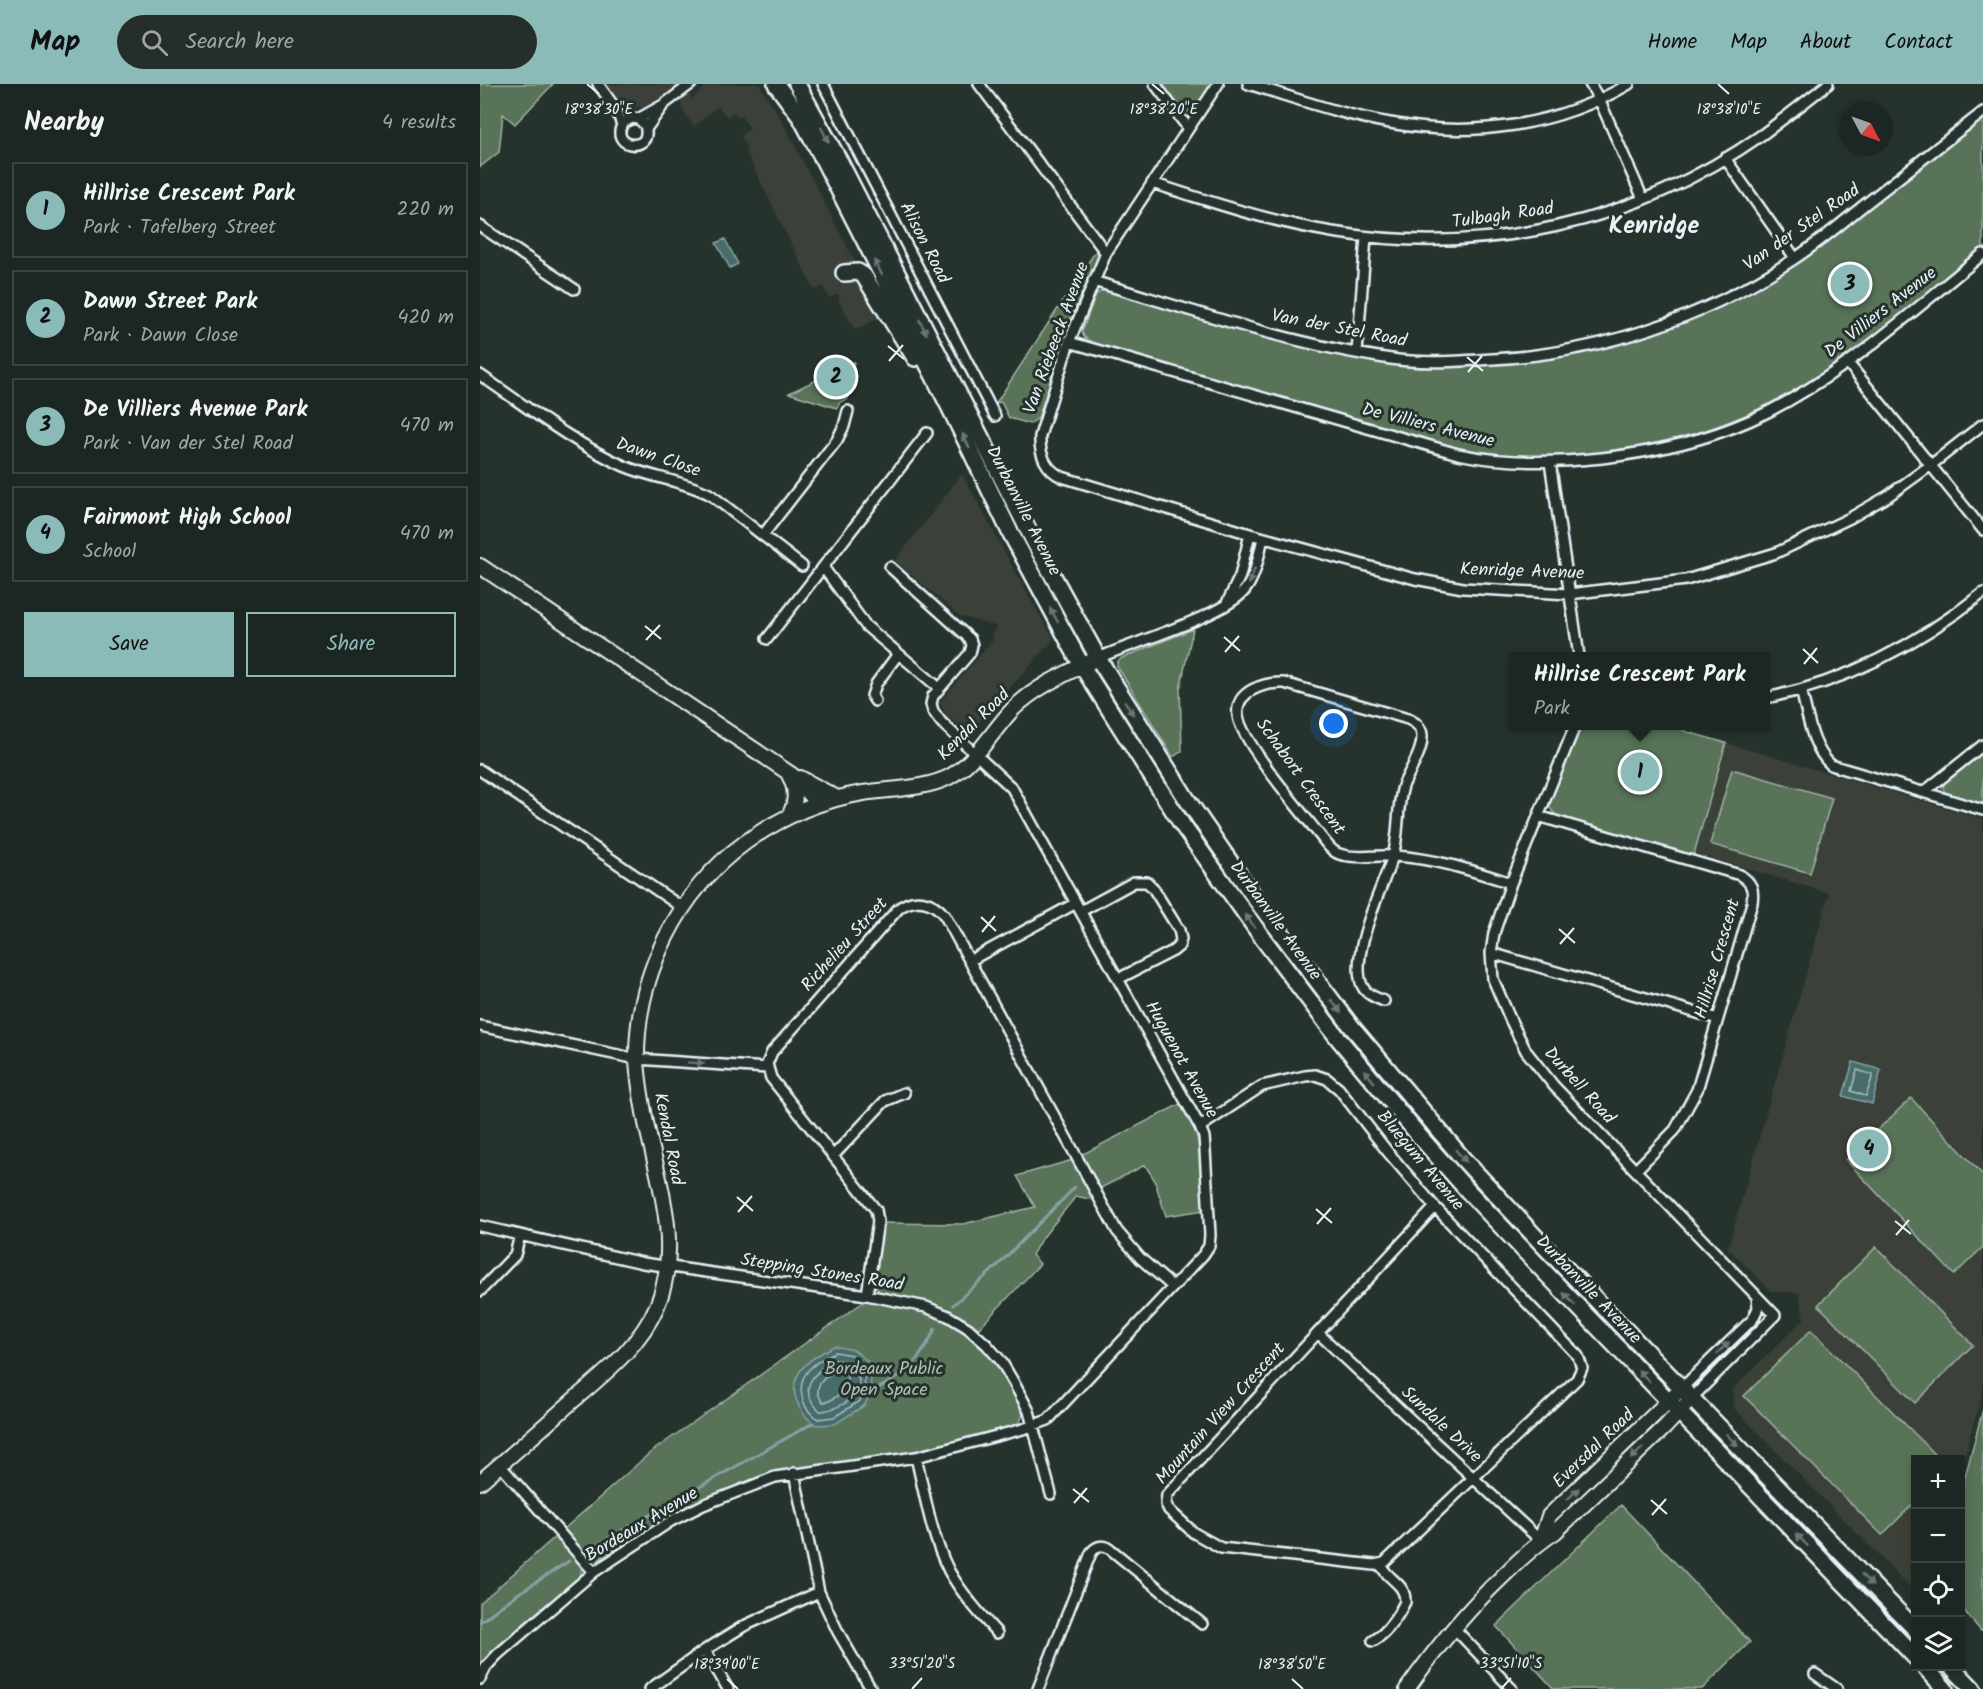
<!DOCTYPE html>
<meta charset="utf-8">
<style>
:root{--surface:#1c2622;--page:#252e2a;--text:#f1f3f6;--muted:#a0a5a5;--line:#3a4340;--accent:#8bbbb9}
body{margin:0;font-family:Kalam,sans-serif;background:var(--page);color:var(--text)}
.controls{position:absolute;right:18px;bottom:18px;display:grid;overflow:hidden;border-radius:0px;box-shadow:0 3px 9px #0003}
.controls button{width:54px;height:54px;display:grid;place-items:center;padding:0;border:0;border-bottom:2px solid var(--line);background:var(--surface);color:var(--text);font:30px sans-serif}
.compass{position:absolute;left:1359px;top:18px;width:54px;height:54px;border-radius:50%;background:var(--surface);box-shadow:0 3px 9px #0003;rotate:131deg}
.you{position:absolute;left:854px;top:640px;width:21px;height:21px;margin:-15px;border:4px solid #fff;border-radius:50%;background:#1a73e8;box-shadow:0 0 0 9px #1a73e833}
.badge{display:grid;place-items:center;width:39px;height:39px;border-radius:50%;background:var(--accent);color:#111;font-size:20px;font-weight:700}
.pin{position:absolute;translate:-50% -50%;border:3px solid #fff;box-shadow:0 2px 6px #0006}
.popup{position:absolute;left:1029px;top:568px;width:261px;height:78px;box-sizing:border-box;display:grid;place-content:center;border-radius:0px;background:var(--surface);filter:drop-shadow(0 2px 4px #0005);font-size:20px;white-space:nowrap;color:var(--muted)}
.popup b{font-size:22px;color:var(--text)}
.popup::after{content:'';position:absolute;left:50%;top:100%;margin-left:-12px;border:12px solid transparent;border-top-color:var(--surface)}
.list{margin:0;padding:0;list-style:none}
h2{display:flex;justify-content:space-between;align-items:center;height:78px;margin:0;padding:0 24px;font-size:26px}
h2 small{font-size:20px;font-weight:400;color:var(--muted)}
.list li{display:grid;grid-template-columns:39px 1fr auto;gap:18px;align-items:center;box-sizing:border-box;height:96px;margin:0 12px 12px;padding:0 12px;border:2px solid var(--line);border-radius:0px}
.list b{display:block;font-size:22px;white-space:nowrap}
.list p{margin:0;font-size:20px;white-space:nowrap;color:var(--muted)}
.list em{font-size:20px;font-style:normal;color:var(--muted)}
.actions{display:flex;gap:12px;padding:18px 24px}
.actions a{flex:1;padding:14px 0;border:2px solid var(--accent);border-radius:0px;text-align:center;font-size:21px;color:var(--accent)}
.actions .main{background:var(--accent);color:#111}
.icon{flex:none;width:33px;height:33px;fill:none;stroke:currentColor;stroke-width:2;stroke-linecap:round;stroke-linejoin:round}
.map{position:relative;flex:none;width:1503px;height:1605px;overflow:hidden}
header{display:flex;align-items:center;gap:36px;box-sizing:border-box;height:84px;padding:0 30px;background:var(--accent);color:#111}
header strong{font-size:28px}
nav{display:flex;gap:33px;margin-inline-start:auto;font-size:21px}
.search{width:420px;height:54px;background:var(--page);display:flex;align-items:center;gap:15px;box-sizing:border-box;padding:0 21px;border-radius:33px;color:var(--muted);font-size:22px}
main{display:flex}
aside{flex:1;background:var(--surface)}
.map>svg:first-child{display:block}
.built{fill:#3a4138}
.green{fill:#587359;stroke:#a0b2a8;stroke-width:1.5}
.water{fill:#476c6b;stroke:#87a1a3;stroke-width:1.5}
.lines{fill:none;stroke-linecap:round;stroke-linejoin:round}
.shore{stroke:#a8bcc0;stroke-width:1.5}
.stream{stroke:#87a1a3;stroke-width:3}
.street-casing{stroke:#e8f1f8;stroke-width:14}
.secondary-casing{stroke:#e8f1f8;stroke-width:18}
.primary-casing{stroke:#e8f1f8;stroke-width:20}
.street{stroke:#26332d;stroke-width:9}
.secondary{stroke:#26332d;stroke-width:14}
.primary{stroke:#26332d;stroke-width:15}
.oneway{fill:#6a7674}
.ticks{fill:none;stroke:#e8f1f8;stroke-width:2}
.labels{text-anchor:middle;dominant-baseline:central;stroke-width:6;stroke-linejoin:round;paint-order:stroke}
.street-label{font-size:18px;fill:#e8f1f8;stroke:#26332d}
.park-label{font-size:18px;fill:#aebfb8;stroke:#26332d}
.district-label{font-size:24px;font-weight:bold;fill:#e8f1f8;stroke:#26332d}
.ticks-label{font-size:15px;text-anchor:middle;fill:#e8f1f8;stroke:#26332d;stroke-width:6;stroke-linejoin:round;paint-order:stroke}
</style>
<header>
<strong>Map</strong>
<div class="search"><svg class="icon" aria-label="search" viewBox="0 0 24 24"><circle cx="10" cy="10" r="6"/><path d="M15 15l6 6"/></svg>Search here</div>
<nav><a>Home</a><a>Map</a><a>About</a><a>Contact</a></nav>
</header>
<main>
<aside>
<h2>Nearby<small>4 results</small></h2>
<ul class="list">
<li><span class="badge">1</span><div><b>Hillrise Crescent Park</b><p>Park · Tafelberg Street</p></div><em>220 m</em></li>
<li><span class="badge">2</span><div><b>Dawn Street Park</b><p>Park · Dawn Close</p></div><em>420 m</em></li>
<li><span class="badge">3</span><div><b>De Villiers Avenue Park</b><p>Park · Van der Stel Road</p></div><em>470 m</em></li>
<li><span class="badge">4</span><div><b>Fairmont High School</b><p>School</p></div><em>470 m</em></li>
</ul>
<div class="actions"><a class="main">Save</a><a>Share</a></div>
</aside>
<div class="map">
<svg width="1503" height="1605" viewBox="0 0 1503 1605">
<rect width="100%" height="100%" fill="#26332d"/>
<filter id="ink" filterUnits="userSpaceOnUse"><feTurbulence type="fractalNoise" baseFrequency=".0167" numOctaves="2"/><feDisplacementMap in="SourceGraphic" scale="12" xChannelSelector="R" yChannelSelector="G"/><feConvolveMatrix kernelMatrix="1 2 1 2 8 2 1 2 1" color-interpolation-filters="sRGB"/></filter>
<g filter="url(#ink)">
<path class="built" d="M121,0h78l-36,25 -3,-3 -3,2 -3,-5 -6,4 -5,-1 -10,-14 -2,1 -7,-8z
M228,0h51l22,35 102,197 -28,14 -17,-31 2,-1 -2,-4 -9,4 -6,-12 -9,4 -70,-142 2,-1 -5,-11 9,-8 -9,-12 -2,1 -5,-5 -7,5 -9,-11 -24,20 -13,-18 2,-1 -5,-7 10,-7 4,6z
M482,390l67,123 25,42 -86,95 -19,-17 -10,-14 55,-64 -3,-5 7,-7 -38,-11 -65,-55z
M1246,659l257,76v571l-22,80 -1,-10h-44l-1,132 -182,-185v-18l71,-70 -5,-26 -28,-2 -43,-43 101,-355 -135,-40z"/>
<path class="green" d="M0,0h73l-38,40 -12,-10 -4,38 -19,15z
M681,0h50l-17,25 -6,3 -9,-4z
M1503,34v130c-64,51 -127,110 -200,149 -98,52 -212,72 -322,51 -50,-9 -99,-26 -148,-40 -71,-21 -142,-42 -212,-63 -8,-3 -17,-4 -19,-13l14,-38 8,-4c22,3 43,12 65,18 52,15 104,33 157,45 151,32 314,4 446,-75 36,-21 69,-48 101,-74 37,-29 73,-58 110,-86z
M617,165l1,10 -26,56 -34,103 -8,6 -21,-6 -8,-16 -5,1z
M374,278l-6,37 -8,3 -3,6 -48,-15z
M713,545l-13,60 2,62 -9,6 -56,-91v-4l5,-4z
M1100,642h104v5l42,12 -33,114 -136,-40 -7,-9v-7z
M1503,666v55l-38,-12 -2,-5 2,-7z
M1252,685l100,29 -22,75 -100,-29z
M1431,1014l72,77v72l-29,28 -108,-115z
M702,1019l15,32 2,10 5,65 -38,6 -12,-37 -9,-14 -46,24 -18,-34z
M593,1076l20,37 -4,2 -13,-3 -36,45 -8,14 8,9 -62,65c-31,-24 -59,-29 -97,-37l-5,-4 -2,-9 8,-56 81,1 72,-17 -18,-31z
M1396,1163l97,98 -58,58 -97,-98z
M385,1217c57,8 99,16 134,66 9,13 15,28 23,41 2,8 -1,15 -9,18l-105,27 -133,19 -92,36 -85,52 -9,-2 -25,-29 87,-77z
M1331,1246l129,129 -24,1 -1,42 -33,33 -138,-139z
M1503,1325v221l-2,1 -20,-24v-115z
M1141,1421l129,137 -48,47h-148l-58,-63z
M76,1452l25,28v11l-91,78 -10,14v-64z"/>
<path class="water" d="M245,155l13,25 -8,4 -14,-25z
M1373,978l28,8 -9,34 -29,-8z
M354,1262l20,4 14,12 3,14 -1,17 -5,12 -30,19 -19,1c-10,-6 -16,-14 -20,-26 -8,-28 17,-42 38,-53z"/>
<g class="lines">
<path class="shore" d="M1377,986l16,5 -7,21 -15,-5z
M355,1268l17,3 10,10 3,12 -1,14 -4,10 -26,16 -16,2c-8,-5 -13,-11 -15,-19 -8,-26 12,-38 32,-48z
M355,1276c18,1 31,18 20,35 -6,9 -26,16 -35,16 -24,-22 -7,-39 15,-51z
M357,1286h6l4,4v16l-18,11 -6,1c-13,-15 1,-25 14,-32z"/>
<path class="stream" d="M473,1221l44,-39 78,-79
M390,1309c36,-20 47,-26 65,-64
M113,1463l220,-124
M0,1538l36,-27 53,-34"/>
<defs>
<path id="street" d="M118,0l18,25 6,16
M343,0l172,332
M499,0l127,169
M675,0l33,44
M738,0l-112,169 -37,89 -29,94c-1,18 6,34 22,41l188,57 165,45 48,9 106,6 117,-14 90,-27 74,-35 38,-22 43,-31 52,-41
M768,0c47,14 94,31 142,39 82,15 166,4 239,-39
M1110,0l9,15 44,100
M158,35c4,3 8,5 8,11 3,24 -39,16 -22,-8l9,-4 5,1 25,-14 28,-21
M166,45l16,-22
M1245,74l70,100
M672,99c58,19 119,39 180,49 153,25 304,-8 431,-98 22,-16 43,-33 65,-50
M0,142l94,63
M613,197c98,29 196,63 298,78 33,5 68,2 102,0 107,-6 212,-41 301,-100 26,-17 50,-38 74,-57 38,-30 77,-60 115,-90
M589,258l389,112c47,10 96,9 144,4 51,-6 102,-17 149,-38 86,-39 159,-107 232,-166
M877,269l9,-116
M1368,279l135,167
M0,291c47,32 93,68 144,91 28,12 61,15 87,29l91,71
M1070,378l29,194
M283,451l74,-95 7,-14 4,-15
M343,483l104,-134
M747,519l13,-27 10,-42
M287,555l56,-72 43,59 73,62
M618,574c34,-15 126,-42 147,-68 11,-14 14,-36 18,-52
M1321,606c7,25 10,57 30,75l152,45
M1286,614c82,-16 152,-54 217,-105
M395,617l-3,-5 4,-12 22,-30
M1095,642l-64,157 -17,50 -3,20 2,26 18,42 15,30 28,35 221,229 -84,84
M0,686l203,138
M1444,708l59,-47
M1058,732l202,59c12,8 14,14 12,28l-55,187 -22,40 -39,40
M601,827l53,-29h13l6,6 26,42 2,9 -2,7 -6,5 -55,28
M1011,869l227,66
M489,877l107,-58
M904,917c-7,-3 -15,-5 -20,-12 -18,-27 18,-102 28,-130 8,-23 4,-49 11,-73 6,-15 20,-34 19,-51 -1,-9 -7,-13 -14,-16l-124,-36c-19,-1 -50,8 -46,33 4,27 68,101 87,126 5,6 10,12 18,13 17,4 34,0 51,1 40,2 79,15 117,27
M0,942l157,33 130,9
M720,1043l62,-41 43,-10 10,-1 12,4 12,10 48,62 48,56 143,149 4,12 -5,11 -193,184 -10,2 -153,-17 -27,-15 -25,-23 -3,-6 1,-9 268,-288
M354,1071l51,-54 19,-8
M0,1142l163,37 224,32 59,12 22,9 20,12 19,17 14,16 13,22 15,28 22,83
M0,1207l35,-36 5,-20
M387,1211l11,-74 -2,-11 -105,-132 -4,-14 5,-12 126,-143c16,-13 35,-9 47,7l172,315 23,27 33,29
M838,1249l223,208
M1201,1305l72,-70 5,-11 -1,-11
M436,1373c9,38 15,79 33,114 13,23 31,43 48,62
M20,1381l94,107
M314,1389l25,119 19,40 33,57
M973,1543l59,62
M893,1557c14,-8 25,-25 32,-39 1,-19 -18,-22 -24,-37
M225,1566l23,39
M1335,1590l22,15
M0,1595l6,-12 11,-12 97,-83 77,-51 32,-16 72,-28 141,-20 107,-28 25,-9 155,-165 6,-9 1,-11 -5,-85 -1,-13 -4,-10 -188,-339 -71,-66 -8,-11 -2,-7 2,-8 37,-43 2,-8 -2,-6 -80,-72
M170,1605l55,-39 39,-24 75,-34
M558,1605l53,-136c4,-6 11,-9 18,-5l93,76"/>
<path id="secondary" d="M0,482l312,209 27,29
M320,694l37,20
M309,732c8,-14 8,-27 0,-41
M0,1398c29,-25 59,-51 88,-77 33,-29 71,-57 89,-99 25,-60 2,-123 -11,-183 -4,-21 -8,-42 -9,-64 -1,-83 41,-168 109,-217 35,-25 74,-42 117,-49 26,-4 63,-4 86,-16 27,-15 43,-46 64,-68 23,-23 56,-37 85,-51
M1061,1457l8,-25 132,-127
M927,1605c29,-41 59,-78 95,-112 17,-17 34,-33 53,-45l110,-105 26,-28"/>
<path id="primary" d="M296,0l25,34 21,39 127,249 61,126 72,134 101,160 81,114 74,98 83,100 47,53 66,70 382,397
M317,0l43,78 196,383 62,113 90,143 69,100 95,126 111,132 80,86 373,385
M364,189l14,-1 6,4 51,82
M1444,1582l21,23
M1471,1582l22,23"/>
</defs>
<use href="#street" class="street-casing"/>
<use href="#secondary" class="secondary-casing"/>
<use href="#primary" class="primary-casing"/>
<use href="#street" class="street"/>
<use href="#secondary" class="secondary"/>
<use href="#primary" class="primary"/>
</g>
<defs><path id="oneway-solid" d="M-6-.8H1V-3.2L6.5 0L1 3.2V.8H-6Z" transform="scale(1.5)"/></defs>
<g class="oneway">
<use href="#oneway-solid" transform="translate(345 51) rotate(62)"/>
<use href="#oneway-solid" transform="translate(398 183) rotate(-117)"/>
<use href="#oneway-solid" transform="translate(443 243) rotate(63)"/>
<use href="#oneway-solid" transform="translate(486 357) rotate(-116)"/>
<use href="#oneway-solid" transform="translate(772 492) rotate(110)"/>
<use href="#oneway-solid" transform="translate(574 531) rotate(-119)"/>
<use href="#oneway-solid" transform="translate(649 624) rotate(58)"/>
<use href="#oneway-solid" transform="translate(770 837) rotate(-126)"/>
<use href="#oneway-solid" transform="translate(856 922) rotate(52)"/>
<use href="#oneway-solid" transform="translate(216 979) rotate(4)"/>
<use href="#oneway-solid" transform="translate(889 992) rotate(-129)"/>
<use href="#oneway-solid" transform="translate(981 1072) rotate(49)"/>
<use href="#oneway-solid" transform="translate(1089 1215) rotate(-134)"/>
<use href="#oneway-solid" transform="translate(1243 1264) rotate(-44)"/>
<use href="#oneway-solid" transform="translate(1164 1292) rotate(-134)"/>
<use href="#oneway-solid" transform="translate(1252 1356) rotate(46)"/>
<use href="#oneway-solid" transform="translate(1157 1369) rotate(136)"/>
<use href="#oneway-solid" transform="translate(1093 1410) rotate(-44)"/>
<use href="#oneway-solid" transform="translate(1322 1456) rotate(-134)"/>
<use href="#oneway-solid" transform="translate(1387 1496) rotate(46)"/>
</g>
</g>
<path class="ticks" d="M107,0l12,10M672,0l12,10M1238,0l11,10M408,262l16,13M987,273l16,14M409,277l14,-16M988,288l14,-16M165,542l16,13M744,553l16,14M166,556l14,-15M1323,565l15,14M745,568l14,-16M1324,580l13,-16M501,833l15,14M1079,845l16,14M502,848l13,-16M1080,860l14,-16M257,1113l16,14M836,1125l16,14M258,1128l14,-16M1415,1137l16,13M837,1140l14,-16M1416,1151l13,-15M593,1405l16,13M1171,1416l16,14M594,1419l13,-15M1172,1431l14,-16M247,1595l11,10M812,1595l11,10M432,1605l10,-11M1021,1605l10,-11"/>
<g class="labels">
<g class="street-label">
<text transform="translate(1023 132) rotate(-8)">Tulbagh Road</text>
<text transform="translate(1322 144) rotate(-35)">Van der Stel Road</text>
<text transform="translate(444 159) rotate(63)">Alison Road</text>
<text transform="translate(1401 229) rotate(-38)">De Villiers Avenue</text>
<text transform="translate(859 245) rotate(11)">Van der Stel Road</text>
<text transform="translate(577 254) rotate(-70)">Van Riebeeck Avenue</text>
<text transform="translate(948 342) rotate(14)">De Villiers Avenue</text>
<text transform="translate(178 374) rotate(19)">Dawn Close</text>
<text transform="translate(543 427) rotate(63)">Durbanville Avenue</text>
<text transform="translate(1042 488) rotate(2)">Kenridge Avenue</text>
<text transform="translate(494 641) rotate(-45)">Kendal Road</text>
<text transform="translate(820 693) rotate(54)">Schabort Crescent</text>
<text transform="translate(795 837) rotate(54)">Durbanville Avenue</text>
<text transform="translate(365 861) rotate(-48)">Richelieu Street</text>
<text transform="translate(1238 875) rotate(-74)">Hillrise Crescent</text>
<text transform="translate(701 976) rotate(61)">Huguenot Avenue</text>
<text transform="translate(1099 1002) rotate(48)">Durbell Road</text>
<text transform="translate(188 1055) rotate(79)">Kendal Road</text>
<text transform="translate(940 1077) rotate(50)">Bluegum Avenue</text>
<text transform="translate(342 1189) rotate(9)">Stepping Stones Road</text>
<text transform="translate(1108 1206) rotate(46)">Durbanville Avenue</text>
<text transform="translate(741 1330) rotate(-48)">Mountain View Crescent</text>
<text transform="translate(961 1341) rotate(43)">Sundale Drive</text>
<text transform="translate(1114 1365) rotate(-44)">Eversdal Road</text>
<text transform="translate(162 1441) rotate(-31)">Bordeaux Avenue</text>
</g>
<g class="park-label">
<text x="404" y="1285">Bordeaux Public<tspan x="404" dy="21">Open Space</tspan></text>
</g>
<g class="district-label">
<text x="1174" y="142">Kenridge</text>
</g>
</g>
<g class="ticks-label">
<text x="119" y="30">18°38'30"E</text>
<text x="684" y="30">18°38'20"E</text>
<text x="1249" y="30">18°38'10"E</text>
<text x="442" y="1584">33°51'20"S</text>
<text x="1031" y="1584">33°51'10"S</text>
<text x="247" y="1585">18°39'00"E</text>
<text x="812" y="1585">18°38'50"E</text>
</g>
</svg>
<div class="controls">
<button>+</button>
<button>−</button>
<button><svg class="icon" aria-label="locate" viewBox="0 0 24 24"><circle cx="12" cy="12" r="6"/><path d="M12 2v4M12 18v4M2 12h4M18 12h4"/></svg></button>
<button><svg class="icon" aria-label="layers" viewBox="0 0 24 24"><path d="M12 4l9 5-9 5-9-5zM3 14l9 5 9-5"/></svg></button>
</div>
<svg class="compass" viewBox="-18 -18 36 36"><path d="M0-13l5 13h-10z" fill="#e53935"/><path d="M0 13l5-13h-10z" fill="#a0a5a5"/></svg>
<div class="you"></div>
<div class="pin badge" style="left:1160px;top:688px">1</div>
<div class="popup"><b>Hillrise Crescent Park</b>Park</div>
<div class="pin badge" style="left:356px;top:293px">2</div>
<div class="pin badge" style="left:1370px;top:200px">3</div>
<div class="pin badge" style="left:1389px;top:1065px">4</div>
</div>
</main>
